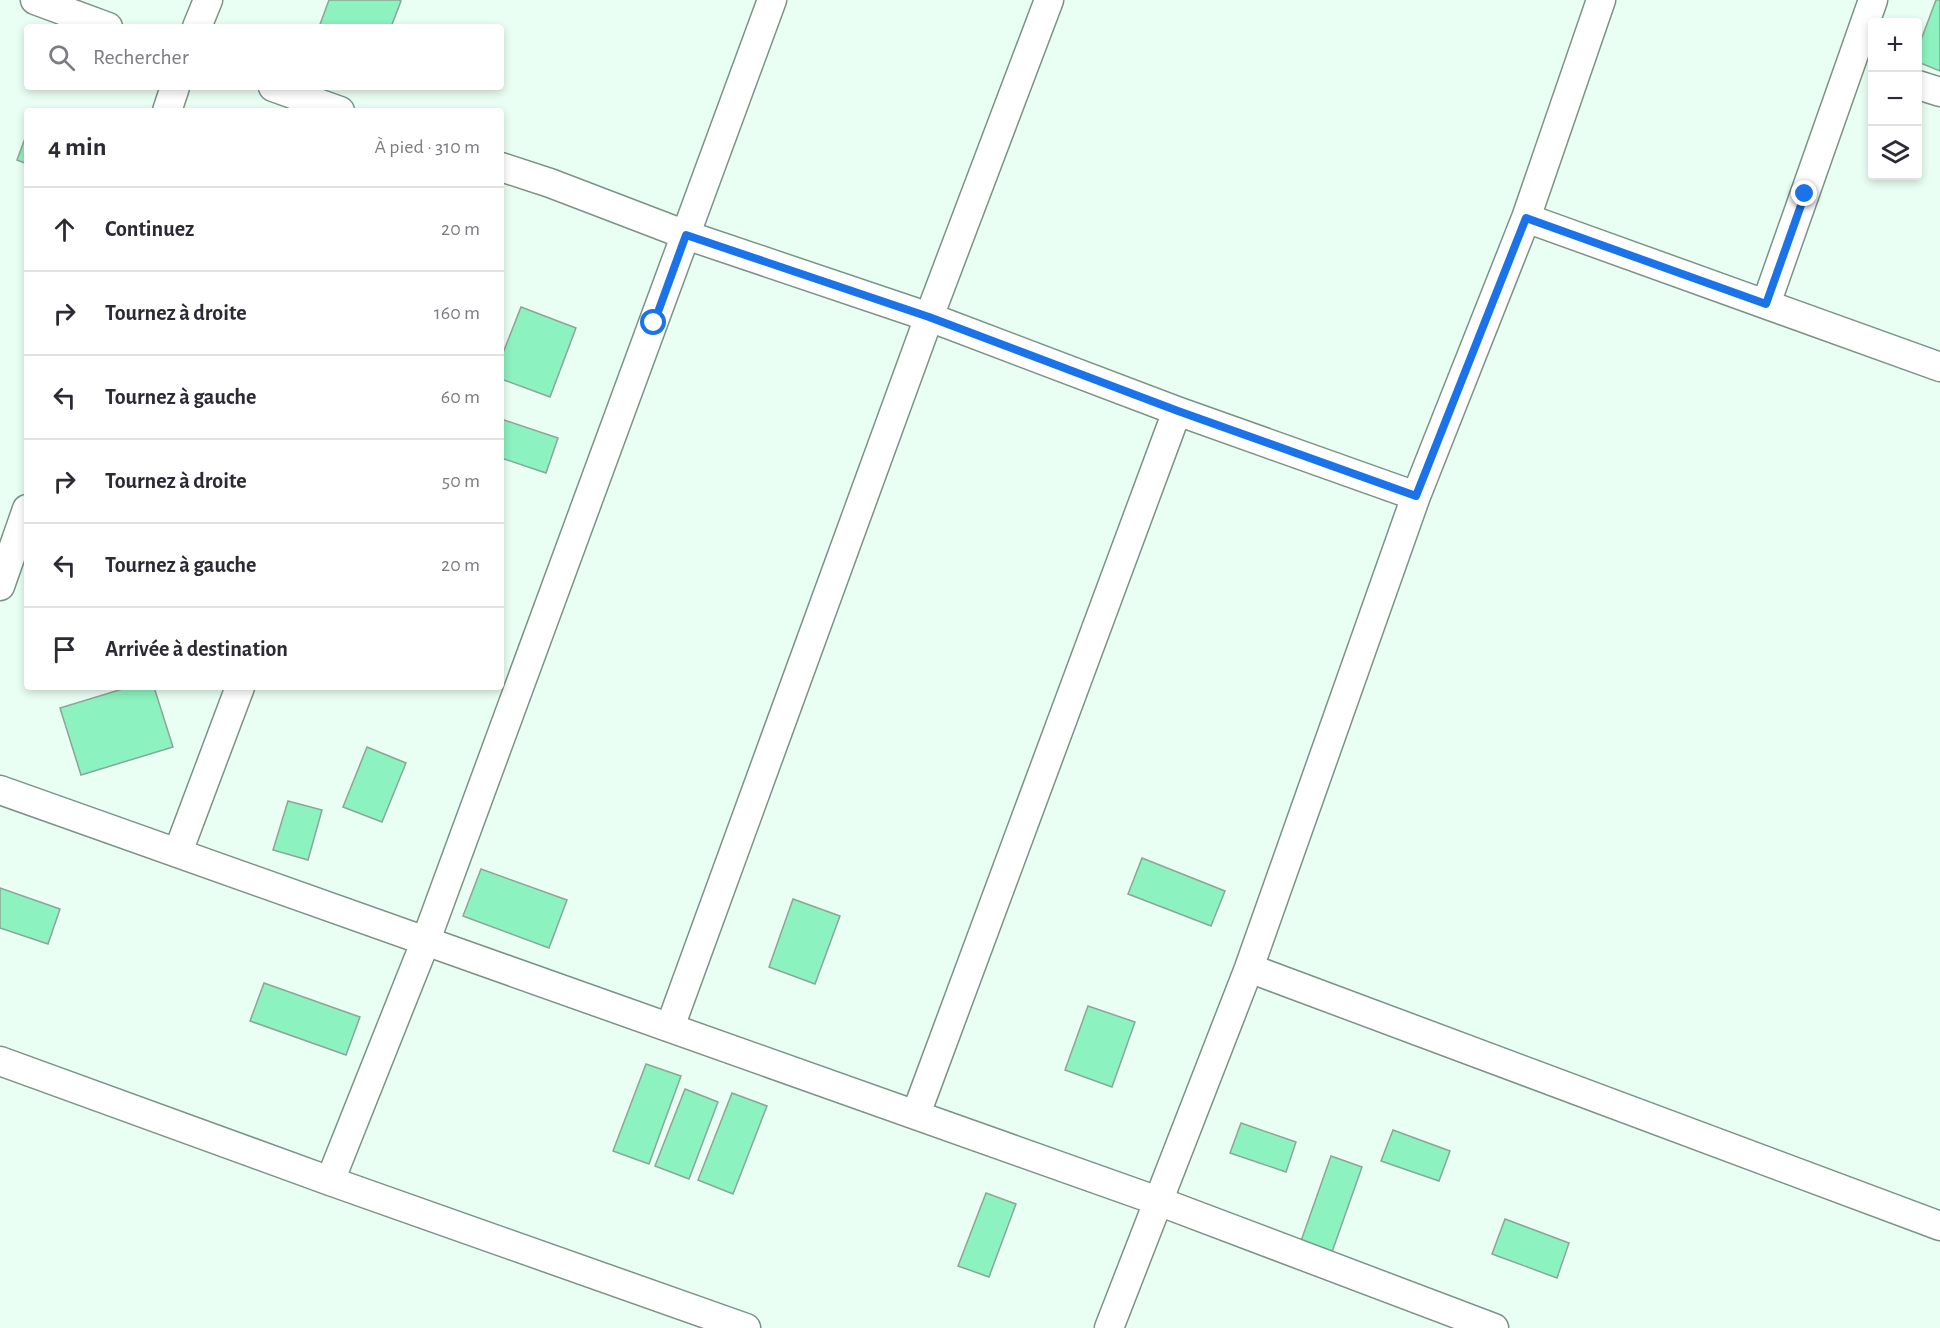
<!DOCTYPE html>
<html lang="fr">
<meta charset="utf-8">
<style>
:root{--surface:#fff;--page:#f2f2f3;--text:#2b2b33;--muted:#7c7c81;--line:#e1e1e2}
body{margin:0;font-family:"Alegreya Sans",sans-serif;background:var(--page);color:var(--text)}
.controls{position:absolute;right:18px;top:18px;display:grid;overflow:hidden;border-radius:6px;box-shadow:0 3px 9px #0003}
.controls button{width:54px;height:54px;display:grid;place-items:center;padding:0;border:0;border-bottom:2px solid var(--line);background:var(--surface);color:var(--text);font:30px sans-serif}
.stop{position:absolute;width:18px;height:18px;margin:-14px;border:4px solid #1a73e8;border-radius:50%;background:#fff}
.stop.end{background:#1a73e8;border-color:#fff;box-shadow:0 2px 6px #0008}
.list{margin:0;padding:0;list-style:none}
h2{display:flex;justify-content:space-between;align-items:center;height:78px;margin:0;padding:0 24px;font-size:26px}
h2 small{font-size:20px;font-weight:400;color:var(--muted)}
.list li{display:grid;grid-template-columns:39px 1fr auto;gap:18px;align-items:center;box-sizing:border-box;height:84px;padding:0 24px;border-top:2px solid var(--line)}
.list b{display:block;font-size:22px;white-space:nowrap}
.list em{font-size:20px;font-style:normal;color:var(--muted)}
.icon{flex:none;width:33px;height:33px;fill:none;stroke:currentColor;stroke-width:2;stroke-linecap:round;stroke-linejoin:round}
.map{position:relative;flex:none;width:1940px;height:1328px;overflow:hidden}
.search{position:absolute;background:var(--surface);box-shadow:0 3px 9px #0003;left:24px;top:24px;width:480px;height:66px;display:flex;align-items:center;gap:15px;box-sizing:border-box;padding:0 21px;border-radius:6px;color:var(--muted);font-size:22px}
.panel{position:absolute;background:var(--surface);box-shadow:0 3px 9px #0003;left:24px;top:108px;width:480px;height:582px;border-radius:6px}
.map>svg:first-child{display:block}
.building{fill:#8cf2bf;stroke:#8ca597;stroke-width:1.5}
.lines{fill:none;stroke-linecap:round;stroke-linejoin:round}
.minor-casing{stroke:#7b9386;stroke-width:31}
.minor{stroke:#fff;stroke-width:28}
.route{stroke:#1a73e8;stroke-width:8}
</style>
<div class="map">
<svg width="1940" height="1328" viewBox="0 0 1940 1328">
<rect width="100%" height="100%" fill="#eafff3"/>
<path class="building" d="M329,0h70l2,1 -10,26h-72z
M1936,0h4v71l-22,-9v-14z
M27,133v31l-10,-4z
M521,307l55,21 -26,69 -49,-18v-21z
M501,419l57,19 -12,35 -45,-15z
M129,687h25l19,60 -92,28 -21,-67z
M367,747l39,16 -24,59 -39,-15z
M288,801l34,9 -14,50 -35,-10z
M1142,858l83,33 -14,35 -83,-32z
M481,869l86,31 -18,48 -86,-32z
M0,888l60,21 -12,35 -48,-16z
M793,899l47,17 -25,68 -46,-17z
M264,983l96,34 -14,38 -96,-34z
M1088,1006l47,16 -23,65 -47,-17z
M646,1064l35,12 -32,88 -36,-13z
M685,1089l33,13 -29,77 -34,-13z
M732,1093l35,13 -34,88 -35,-14z
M1241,1123l55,19 -10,30 -56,-19z
M1393,1130l57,21 -11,30 -58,-20z
M1331,1156l31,11 -30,85 -31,-11z
M986,1193l30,11 -27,73 -31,-11z
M1505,1219l64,24 -12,35 -65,-24z"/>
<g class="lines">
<defs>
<path id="minor" d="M35,0l73,27
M197,27l11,-27
M1918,85l22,7
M273,87l67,24
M167,111l8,-24
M501,167l49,16 136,52 243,82 248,94 239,85
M1526,218l414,149
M1766,304l107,-304
M0,586l27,-77
M0,790l1158,411 336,127
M178,852l62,-165
M1249,968l691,258
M670,1027l259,-710 120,-317
M0,1061l330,120 416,147
M916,1114l261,-703
M330,1181l96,-241 346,-940
M1109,1328l140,-360 167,-472 110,-278 75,-218"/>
</defs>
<use href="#minor" class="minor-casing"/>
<use href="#minor" class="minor"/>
</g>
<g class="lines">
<path class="route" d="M654,323l32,-88 243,82 249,94 238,85 110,-278 240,86 39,-110"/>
</g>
</svg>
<div class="controls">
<button>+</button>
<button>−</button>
<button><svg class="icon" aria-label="layers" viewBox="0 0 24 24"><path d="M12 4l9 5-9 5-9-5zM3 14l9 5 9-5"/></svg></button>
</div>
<div class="stop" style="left:654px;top:323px"></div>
<div class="stop end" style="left:1805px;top:194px"></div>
<div class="search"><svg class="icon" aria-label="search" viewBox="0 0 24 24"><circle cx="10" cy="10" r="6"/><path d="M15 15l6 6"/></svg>Rechercher</div>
<section class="panel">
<h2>4 min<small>À pied · 310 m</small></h2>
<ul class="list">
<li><svg class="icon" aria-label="ahead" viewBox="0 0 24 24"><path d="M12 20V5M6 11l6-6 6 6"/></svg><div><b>Continuez</b></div><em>20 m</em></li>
<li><svg class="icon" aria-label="right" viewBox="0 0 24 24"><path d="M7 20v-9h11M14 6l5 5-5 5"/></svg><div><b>Tournez à droite</b></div><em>160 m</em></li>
<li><svg class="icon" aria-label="left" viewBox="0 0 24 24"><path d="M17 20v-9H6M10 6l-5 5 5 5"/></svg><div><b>Tournez à gauche</b></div><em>60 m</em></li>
<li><svg class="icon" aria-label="right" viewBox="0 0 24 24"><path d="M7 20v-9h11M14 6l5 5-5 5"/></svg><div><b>Tournez à droite</b></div><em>50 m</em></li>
<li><svg class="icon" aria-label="left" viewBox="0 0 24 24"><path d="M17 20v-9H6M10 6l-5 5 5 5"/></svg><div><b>Tournez à gauche</b></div><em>20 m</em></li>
<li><svg class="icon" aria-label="arrive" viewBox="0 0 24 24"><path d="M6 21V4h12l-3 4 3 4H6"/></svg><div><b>Arrivée à destination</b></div></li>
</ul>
</section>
</div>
